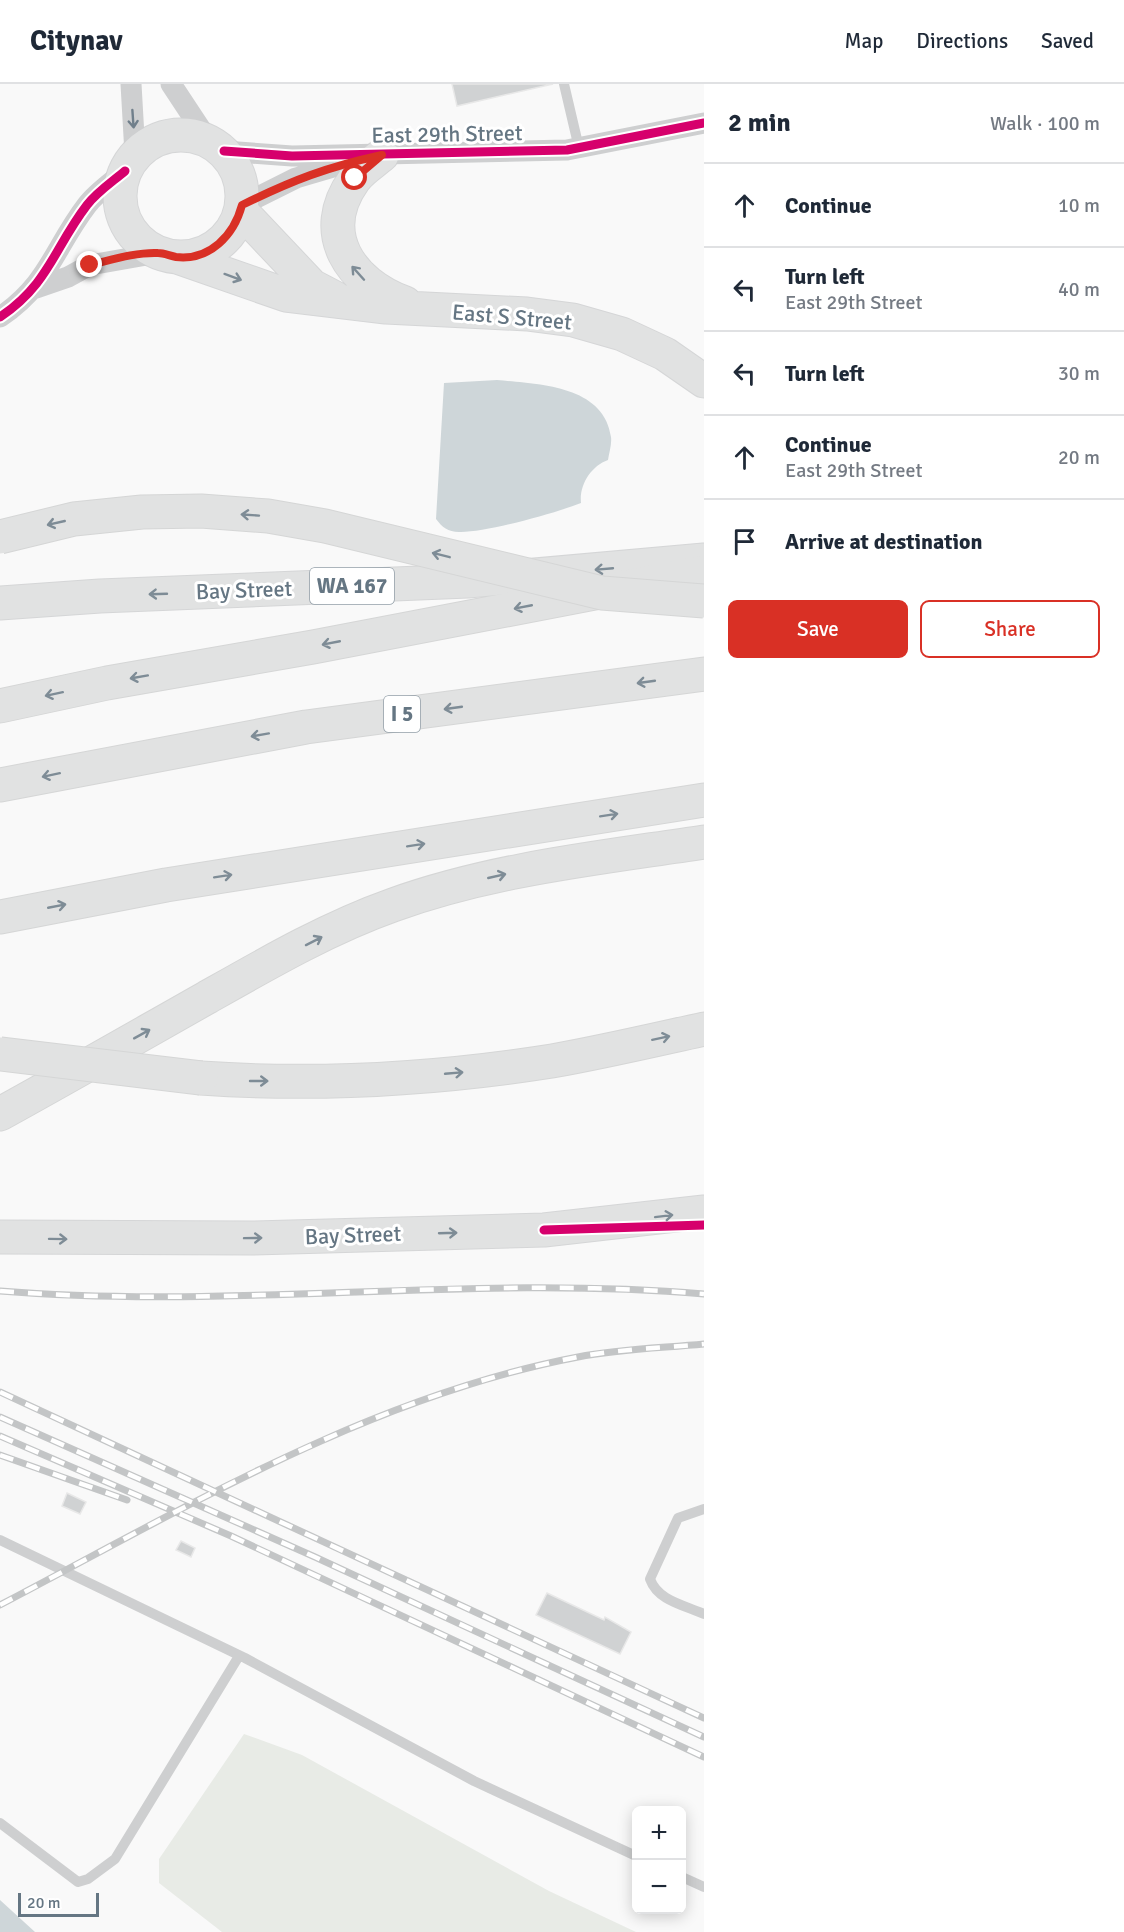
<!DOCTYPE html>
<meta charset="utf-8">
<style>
:root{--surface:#fff;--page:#f6f6f7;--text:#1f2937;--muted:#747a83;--line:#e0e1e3;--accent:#d93025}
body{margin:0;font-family:Signika,sans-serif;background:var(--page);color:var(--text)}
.controls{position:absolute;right:18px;bottom:18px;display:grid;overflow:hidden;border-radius:9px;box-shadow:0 3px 15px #0003}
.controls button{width:54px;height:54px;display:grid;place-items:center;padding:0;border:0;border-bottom:2px solid var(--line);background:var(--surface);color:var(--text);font:30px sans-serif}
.scale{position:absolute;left:18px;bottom:15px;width:81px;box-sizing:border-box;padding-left:6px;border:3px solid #657683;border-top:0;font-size:16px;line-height:21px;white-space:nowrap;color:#657683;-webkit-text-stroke:4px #fff;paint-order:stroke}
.stop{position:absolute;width:18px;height:18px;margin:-14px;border:4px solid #d93025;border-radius:50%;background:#fff}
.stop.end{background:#d93025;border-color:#fff;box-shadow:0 2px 6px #0008}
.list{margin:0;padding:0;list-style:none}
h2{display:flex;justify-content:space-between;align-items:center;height:78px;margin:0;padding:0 24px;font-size:26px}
h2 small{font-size:20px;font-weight:400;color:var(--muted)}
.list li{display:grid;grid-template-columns:39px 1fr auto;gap:18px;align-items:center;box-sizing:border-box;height:84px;padding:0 24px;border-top:2px solid var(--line)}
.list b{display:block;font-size:22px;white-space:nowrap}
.list p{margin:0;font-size:20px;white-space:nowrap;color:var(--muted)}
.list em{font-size:20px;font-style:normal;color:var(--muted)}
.actions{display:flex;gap:12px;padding:18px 24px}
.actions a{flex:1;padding:14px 0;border:2px solid var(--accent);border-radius:9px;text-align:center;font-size:21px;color:var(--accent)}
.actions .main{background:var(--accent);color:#fff}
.icon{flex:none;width:33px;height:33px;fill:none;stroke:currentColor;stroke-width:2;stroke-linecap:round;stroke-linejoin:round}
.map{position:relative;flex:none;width:704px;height:1848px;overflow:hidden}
header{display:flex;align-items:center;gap:36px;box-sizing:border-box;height:84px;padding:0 30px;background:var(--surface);border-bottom:2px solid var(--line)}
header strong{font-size:28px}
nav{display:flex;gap:33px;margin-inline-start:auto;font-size:21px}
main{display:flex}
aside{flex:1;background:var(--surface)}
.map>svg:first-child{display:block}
.green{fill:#e8ebe6}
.water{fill:#ced6d9}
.building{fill:#d0d2d3;stroke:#e8e8e8;stroke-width:1.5}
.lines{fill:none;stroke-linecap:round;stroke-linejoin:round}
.primary-casing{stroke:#d5d6d7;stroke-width:35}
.motorway-casing{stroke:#d5d6d6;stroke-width:35}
.service{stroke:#cecfd0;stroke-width:10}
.minor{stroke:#cecfd0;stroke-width:21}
.primary{stroke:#e1e2e2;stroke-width:33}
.motorway{stroke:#e1e2e2;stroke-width:33}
.rail-casing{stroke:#c3c5c6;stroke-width:7}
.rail{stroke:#fff;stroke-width:4.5;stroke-dasharray:14;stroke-linecap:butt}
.motorway-bridge-casing{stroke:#d5d6d6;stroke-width:35;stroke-linecap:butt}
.motorway-bridge{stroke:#e1e2e2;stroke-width:33}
.cycleway-casing{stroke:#fff;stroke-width:13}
.cycleway{stroke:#d6006c;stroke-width:9}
.oneway{stroke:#707f8b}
.oneway2{stroke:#7e8c96}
.route{stroke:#d93025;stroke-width:8}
.labels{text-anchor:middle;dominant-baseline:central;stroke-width:6;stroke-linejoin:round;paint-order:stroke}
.shield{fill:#fff;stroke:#939fa8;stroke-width:1.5}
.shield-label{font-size:21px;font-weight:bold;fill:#657683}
.street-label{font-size:22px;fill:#657683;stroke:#fff}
</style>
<header>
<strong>Citynav</strong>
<nav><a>Map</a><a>Directions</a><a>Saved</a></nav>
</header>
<main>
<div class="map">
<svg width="704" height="1848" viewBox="0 0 704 1848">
<rect width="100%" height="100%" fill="#f9f9f9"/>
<path class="green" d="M244,1650l58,21 247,136 87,41h-414l-63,-49v-24z"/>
<path class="water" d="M497,296c41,4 107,5 114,57 1,7 -2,16 -3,23 -17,6 -29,25 -27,43 -25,10 -97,30 -122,29 -11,0 -17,-5 -23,-13l8,-136z
M0,1816l35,32h-35z"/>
<path class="building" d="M452,0h101l-96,22z
M67,1409l19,9 -6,12 -18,-8z
M181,1457l14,7 -4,9 -15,-7z
M547,1509l57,27 1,-3 26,15 -11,22 -84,-39z"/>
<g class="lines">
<defs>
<path id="primary" d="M120 112a61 61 0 1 1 122 0a61 61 0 1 1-122 0Z
M382,71c-9,8 -21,15 -28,25 -38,53 -4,103 51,123
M241,127l71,75 23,12
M177,173l109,38 100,12 141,7 46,6 49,14 43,20 39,27
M0,519l100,-7 368,-15 236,-21
M0,1153l252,1 292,-8 160,-18"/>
<path id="motorway" d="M0,622l107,-23 206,-36 391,-75
M0,701l306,-58 398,-53
M0,833l166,-32 538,-85
M201,994c116,8 236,1 351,-17 51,-9 102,-21 152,-32
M0,1030c69,-38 137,-77 206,-116 60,-34 122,-70 187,-93 100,-36 206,-47 311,-63"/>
</defs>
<use href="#primary" class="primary-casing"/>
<use href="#motorway" class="motorway-casing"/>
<path class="service" d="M564,0l15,64
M704,1425l-26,9 -28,61c8,22 34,26 54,35
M0,1456l245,118 229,123 162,75
M0,1739l78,59 10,-3 27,-20 124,-203
M682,1793l22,10"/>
<path class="minor" d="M131,0l4,70
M171,0l37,56
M224,67l68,5 275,-6 137,-27
M242,121l54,-27 51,-15
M36,204l32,-11 22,-12 68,-12
M0,233c49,-33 54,-69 87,-112 10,-13 25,-23 38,-34"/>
<use href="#primary" class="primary"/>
<use href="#motorway" class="motorway"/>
<defs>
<path id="rail" d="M0,1207c235,19 470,-17 704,3
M0,1308l704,326
M0,1333l315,140 389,180
M0,1352l231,100 473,221
M0,1371l127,45
M0,1521c183,-96 372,-209 578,-248 41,-8 84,-9 126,-13"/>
</defs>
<use href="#rail" class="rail-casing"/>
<use href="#rail" class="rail"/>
<defs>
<path id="motorway-bridge" d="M0,453l74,-18 68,-7 59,-1 67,5 57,10 277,67 102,8
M0,970l201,24"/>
</defs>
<use href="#motorway-bridge" class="motorway-bridge-casing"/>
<use href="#motorway-bridge" class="motorway-bridge"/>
<defs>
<path id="cycleway" d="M224,67l68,5 275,-6 137,-27
M0,233c49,-33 54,-69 87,-112 10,-13 25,-23 38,-34
M544,1146l160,-5"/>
</defs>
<use href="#cycleway" class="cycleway-casing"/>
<use href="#cycleway" class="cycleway"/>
</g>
<defs><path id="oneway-shaft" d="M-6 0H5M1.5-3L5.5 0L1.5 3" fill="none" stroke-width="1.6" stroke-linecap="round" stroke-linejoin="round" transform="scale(1.5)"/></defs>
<use class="oneway" href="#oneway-shaft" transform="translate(133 35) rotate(86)"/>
<g class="oneway2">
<use href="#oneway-shaft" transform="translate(358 189) rotate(-132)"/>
<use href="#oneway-shaft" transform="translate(233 193) rotate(20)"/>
<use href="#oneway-shaft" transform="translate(250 431) rotate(-176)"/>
<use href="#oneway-shaft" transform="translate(56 439) rotate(167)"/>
<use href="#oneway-shaft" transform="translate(441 471) rotate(-166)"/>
<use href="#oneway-shaft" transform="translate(604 485) rotate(175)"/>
<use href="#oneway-shaft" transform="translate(158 510) rotate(178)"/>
<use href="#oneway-shaft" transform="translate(523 523) rotate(169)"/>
<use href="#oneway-shaft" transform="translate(331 559) rotate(169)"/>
<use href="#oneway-shaft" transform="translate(139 593) rotate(170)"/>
<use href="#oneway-shaft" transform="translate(646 598) rotate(172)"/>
<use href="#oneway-shaft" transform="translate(54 610) rotate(168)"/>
<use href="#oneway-shaft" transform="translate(453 624) rotate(172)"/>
<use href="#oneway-shaft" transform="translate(260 651) rotate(170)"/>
<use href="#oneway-shaft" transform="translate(51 691) rotate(168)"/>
<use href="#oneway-shaft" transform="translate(609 731) rotate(-9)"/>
<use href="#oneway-shaft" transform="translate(416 761) rotate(-9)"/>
<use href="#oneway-shaft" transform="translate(223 792) rotate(-9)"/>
<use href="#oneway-shaft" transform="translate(497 792) rotate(-13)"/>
<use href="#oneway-shaft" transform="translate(57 822) rotate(-11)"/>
<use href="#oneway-shaft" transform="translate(314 857) rotate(-27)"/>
<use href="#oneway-shaft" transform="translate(142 950) rotate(-29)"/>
<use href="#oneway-shaft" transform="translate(661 954) rotate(-12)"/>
<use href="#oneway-shaft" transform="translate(454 989) rotate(-5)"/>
<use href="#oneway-shaft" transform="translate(259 997)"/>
<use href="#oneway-shaft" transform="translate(664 1132) rotate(-7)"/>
<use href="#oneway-shaft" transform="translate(448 1149) rotate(-2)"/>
<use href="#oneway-shaft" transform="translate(253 1154) rotate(-1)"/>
<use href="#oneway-shaft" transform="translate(58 1155) rotate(1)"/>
</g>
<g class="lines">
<path class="route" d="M90,181c21,-5 46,-13 68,-12 6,0 12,3 18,4 34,4 58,-22 66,-52 51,-25 85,-38 140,-50l-27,23"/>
</g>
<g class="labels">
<g class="shield">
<rect x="310" y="484" width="84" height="36" rx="4.5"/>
<rect x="384" y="612" width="36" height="36" rx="4.5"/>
</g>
<g class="shield-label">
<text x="352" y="502">WA 167</text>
<text x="402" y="630">I 5</text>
</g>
<g class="street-label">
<text transform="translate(447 50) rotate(-1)">East 29th Street</text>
<text transform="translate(512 233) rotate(5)">East S Street</text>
<text transform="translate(244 506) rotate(-2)">Bay Street</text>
<text transform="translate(353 1151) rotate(-2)">Bay Street</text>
</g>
</g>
</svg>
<div class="controls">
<button>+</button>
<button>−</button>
</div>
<div class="scale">20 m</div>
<div class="stop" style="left:355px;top:94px"></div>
<div class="stop end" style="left:90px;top:181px"></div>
</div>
<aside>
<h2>2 min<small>Walk · 100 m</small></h2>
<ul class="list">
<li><svg class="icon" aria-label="ahead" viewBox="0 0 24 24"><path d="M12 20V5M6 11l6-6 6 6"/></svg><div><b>Continue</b></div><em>10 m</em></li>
<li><svg class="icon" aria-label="left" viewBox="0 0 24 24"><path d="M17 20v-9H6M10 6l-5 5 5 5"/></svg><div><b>Turn left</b><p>East 29th Street</p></div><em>40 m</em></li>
<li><svg class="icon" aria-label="left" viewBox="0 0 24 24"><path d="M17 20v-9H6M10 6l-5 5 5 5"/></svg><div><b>Turn left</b></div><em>30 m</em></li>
<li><svg class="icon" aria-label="ahead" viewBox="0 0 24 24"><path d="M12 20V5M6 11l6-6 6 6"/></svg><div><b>Continue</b><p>East 29th Street</p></div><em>20 m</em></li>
<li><svg class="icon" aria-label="arrive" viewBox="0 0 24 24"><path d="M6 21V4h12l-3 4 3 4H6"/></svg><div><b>Arrive at destination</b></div></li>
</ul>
<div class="actions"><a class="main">Save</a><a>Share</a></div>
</aside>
</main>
